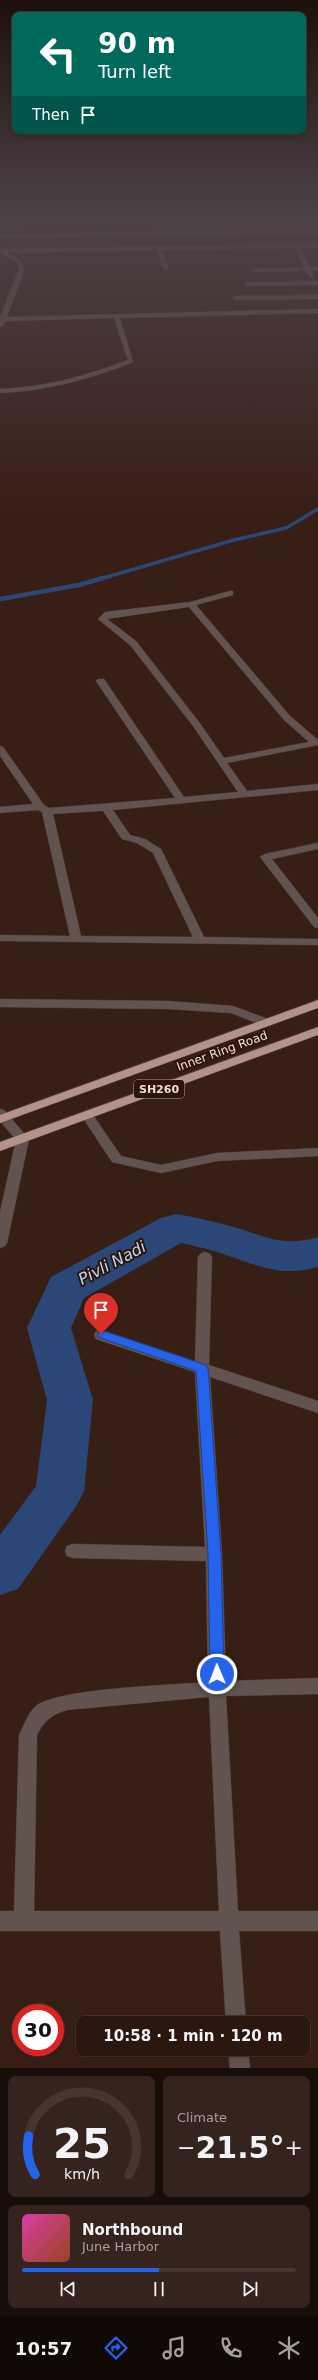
<!DOCTYPE html>
<html lang="en">
<head>
<meta charset="utf-8">
<style>
	body { margin:0; font-family:"DejaVu Sans",sans-serif; background:#35241e; color:#f1f3f6; height:100vh; display:flex; flex-direction:column; font-size:15px; white-space:nowrap }
	* { box-sizing:border-box; margin:0 }
	p { font-size:13px; color:#a59f9f }
	.icon { flex:none; width:22px; height:22px; fill:none; stroke:currentColor; stroke-width:2; stroke-linecap:round; stroke-linejoin:round }
	.map { position:relative; height:2068px; overflow:hidden }
	.sheet { display:flex; flex-direction:column; gap:8px; padding:8px; background:#170d09; flex:1 }
	.sheet>* { flex:none }
	.top-card { position:absolute; left:12px; top:12px; width:294px; height:122px; border-radius:8px; box-shadow:0 2px 6px #0003,0 0 0 1px #453630; background:#00695c; color:#fff; overflow:hidden }
	.speed { position:absolute; left:12px; top:2004px; display:flex; gap:8px; font-size:20px; font-weight:700; text-align:center }
	.speed>* { display:grid; place-content:center; width:52px; height:52px; border-radius:50%; background:#291710; box-shadow:0 2px 6px #0003,0 0 0 1px #453630; line-height:1 }
	.speed .limit { border:6px solid #d22; background:#fff; color:#111 }
	.pin { position:absolute; display:grid; place-items:center; width:34px; height:34px; color:#fff; margin:-41px -17px; border-radius:50% 50% 50% 0; rotate:-45deg; box-shadow:0 0 4px #0007 }
	.pin .icon { rotate:45deg }
	.me { position:absolute; width:44px; margin:-22px; rotate:359deg; stroke-linejoin:round; filter:drop-shadow(0 0 3px #0008) }
	.turn { display:flex; align-items:center; gap:14px; height:84px; padding:0 20px; font-size:18px }
	.turn .icon { width:52px; height:52px; stroke-width:2.5 }
	.turn b { display:block; font-size:28px; line-height:34px }
	.then { display:flex; align-items:center; height:38px; padding:0 20px; background:#0003; gap:8px; font-size:15px }
	.big { font-size:30px; font-weight:700; line-height:1.1 }
	.sheet .widget { flex:1; display:flex; flex-direction:column; justify-content:center; gap:6px; min-width:0; padding:0 14px; border-radius:8px; background:#35241e }
	.sheet .dial { align-items:center; gap:0 }
	.dial svg { height:104px; overflow:visible; fill:none; stroke:#453630; stroke-width:7; stroke-linecap:round; text-anchor:middle }
	.dial text { fill:#f1f3f6; stroke:none }
	.song { display:flex; align-items:center; gap:12px }
	.cover { width:48px; height:48px; border-radius:6px; background:linear-gradient(135deg,hsl(320 70% 55%),hsl(20 70% 35%)) }
	.played { height:4px; border-radius:2px; background:linear-gradient(90deg,#2563eb 50%,#453630 50%) }
	.keys { display:flex; justify-content:space-around; direction:ltr }
	.heat { display:flex; justify-content:space-between; align-items:center; font-size:22px; direction:ltr }
	.sheet .tiles { flex:1; display:grid; gap:8px; grid-template-columns:1fr 1fr }
	.widget:last-child { grid-column:span 2 }
	.trip { position:absolute; left:76px; top:2016px; width:234px; height:40px; border-radius:8px; background:#291710; box-shadow:0 2px 6px #0003,0 0 0 1px #453630; font-weight:700; line-height:40px; text-align:center }
	.tab-bar { display:flex; height:64px; justify-content:space-around; align-items:center; background:#100906; color:#a59f9f }
	.tab-bar .icon { width:28px; height:28px }
	.tab-bar .active { color:#2563eb }
	.tab-bar b { font-size:18px; color:#f1f3f6 }
	.map>svg:first-child { display:block }
	.lines { fill:none; stroke-linecap:round; stroke-linejoin:round }
	.stream-far1 { stroke:#2a4778; stroke-width:3.5 }
	.stream { stroke:#2a4778; stroke-width:4.5 }
	.river { fill:#2a4778; fill-rule:evenodd }
	.minor-casing { stroke:#513a31; stroke-width:1 }
	.highway-casing { stroke:#513a31; stroke-width:1 }
	.minor { fill:#615450; fill-rule:evenodd }
	.highway { fill:#b29289; fill-rule:evenodd }
	.route { fill:#2563eb; stroke:#184099 }
	.labels { text-anchor:middle; dominant-baseline:central; stroke-width:4; stroke-linejoin:round; paint-order:stroke }
	.shield { fill:#2c160c; stroke:#b4a29b; stroke-width:1 }
	.shield-label { font-size:11px; font-weight:bold; fill:#efded8 }
	.street-label { font-size:12px; fill:#efded8; stroke:#2c160c }
	.near-water-label { font-size:16px; font-style:italic; fill:#c0d3f2; stroke:#2c160c }
</style>
</head>
<body>
<div class="map">
<svg width="318" height="2068" viewBox="0 0 318 2068">
	<rect width="100%" height="100%" fill="#371f16"/>
	<g class="lines">
		<polyline class="stream-far1" points="100,579 234,540 286,528 318,509"/>
		<polyline class="stream" points="0,599 79,585 103,578"/>
		<path class="river" d="M176,1214c19,3 39,8 58,13 33,10 49,20 84,10v30c-39,11 -64,-3 -101,-15 -11,-4 -24,-6 -36,-9l-97,55 -13,30 22,72 -9,91 -7,14 -59,84 -18,6v-60l36,-49 11,-86 -20,-72 24,-51 110,-59z"/>
		<g class="minor-casing">
			<g id="minor">
				<polygon points="25,219 32,219 31,220 226,219 24,224 0,234 0,230"/>
				<polygon points="318,230 318,234 0,238 0,234"/>
				<path d="M318,244v4h-18l10,19h8v4h-7l3,5 -3,2 -5,-7 -51,1 -3,-2 3,-2h49l-9,-20 -133,2 7,18 -3,2 -3,-2 -6,-18 -150,3 13,7 5,9 -18,48 311,-8v4l-198,5 13,44c-43,17 -86,29 -133,31v-4c45,-2 86,-13 128,-29l-14,-42 -108,3 -3,5 -3,1v-10l19,-48 -3,-7 -16,-9v-4z"/>
				<polygon points="318,281 318,285 247,286 244,284 247,282"/>
				<polygon points="318,295 318,299 235,300 232,298 235,296"/>
				<path d="M230,591h3v4l-37,10 94,111 28,24v5l-91,18 20,28 71,-7v6l-205,20 17,25 15,4 16,10 43,88 114,2v6l-318,-4v-6l70,1 -28,-124 -4,-2 -38,3v-6l33,-3 -33,-48v-10l3,1 41,58 5,3 126,-10 -79,-117 2,-2h6l80,118 54,-5 -45,-66 -63,-81 -32,-26 7,-7 85,-10zM189,607l95,113 25,22 -85,16 -25,-36 -63,-81 -29,-22zM103,811l19,28 15,4 16,10 40,84 -112,-1 -28,-122z"/>
				<polygon points="318,843 318,849 272,859 318,918 318,928 314,927 260,857 265,854"/>
				<polygon points="0,999 168,1001 233,1006 268,1019 270,1022 264,1026 231,1013 168,1009 0,1007"/>
				<polygon points="0,1109 4,1110 29,1139 7,1243 5,1246 0,1248 0,1212 16,1140 0,1121"/>
				<polygon points="87,1111 91,1112 121,1156 161,1165 217,1153 318,1148 318,1156 217,1161 161,1173 112,1162 81,1115"/>
				<path d="M205,1252l5,2 2,3 -3,108 109,36v12l-108,-36 12,177 4,127 92,-3v16l-92,2 12,215h80v20h-79l7,92h-20l-6,-92h-220v-20h14l5,-176c5,-10 9,-22 17,-29 23,-18 138,-21 172,-24l-2,-121 -133,-3 -6,-2 -2,-5 2,-5 6,-2 132,3 -10,-175 -99,-33 -2,-4 2,-4 5,-1 94,31 3,-104 2,-3zM209,1697l10,214h-185l3,-176c7,-14 15,-21 30,-25z"/>
				<polygon points="228,2049 248,2049 250,2068 230,2068"/>
			</g>
		</g>
		<g class="highway-casing">
			<g id="highway">
				<polygon points="318,1000 318,1008 0,1123 0,1115"/>
				<polygon points="318,1027 318,1035 0,1151 0,1142"/>
			</g>
		</g>
		<use href="#minor" class="minor"/>
		<use href="#highway" class="highway"/>
	</g>
	<linearGradient id="sky" x2="0" y2="1"><stop stop-color="#1e110c"/><stop offset="0.43" stop-color="#4d4247"/><stop offset="1" stop-color="#4d4247" stop-opacity="0"/></linearGradient>
	<rect width="318" height="509" fill="url(#sky)"/>
	<polygon class="route" points="101,1330 206,1365 208,1368 221,1554 224,1674 222,1678 217,1680 212,1678 210,1674 208,1554 196,1371 98,1337 98,1332"/>
	<g class="labels">
		<rect class="shield" x="134" y="1080" width="50" height="18" rx="3"/>
		<g class="shield-label">
			<text x="159" y="1089">SH260</text>
		</g>
		<g class="street-label">
			<text transform="translate(222 1051) rotate(-20)">Inner Ring Road</text>
		</g>
		<g class="near-water-label">
			<text transform="translate(112 1263) rotate(-28)">Pivli Nadi</text>
		</g>
	</g>
</svg>
<div class="speed"><div class="limit">30</div></div>
<div class="pin" style="left:101px;top:1334px;background:#d93025"><svg class="icon" aria-label="arrive" viewBox="0 0 24 24"><path d="M6 21V4h12l-3 4 3 4H6"/></svg></div>
<svg class="me" style="left:217px;top:1674px" viewBox="-20 -20 40 40"><circle r="17" fill="#2563eb" stroke="#fff" stroke-width="3"/><path d="M0-11L8 9 0 5-8 9z" fill="#fff"/></svg>
<div class="trip">10:58 · 1 min · 120 m</div>
<div class="top-card">
<div class="turn"><svg class="icon" aria-label="left" viewBox="0 0 24 24"><path d="M17 20v-9H6M10 6l-5 5 5 5"/></svg><div><b>90 m</b>Turn left</div></div>
<div class="then">Then<svg class="icon" aria-label="arrive" viewBox="0 0 24 24"><path d="M6 21V4h12l-3 4 3 4H6"/></svg></div>
</div>
</div>
<section class="sheet">
<div class="tiles">
<div class="widget dial"><svg viewBox="0 0 100 80">
<path d="M14 69A42 42 0 1 1 86 69"/>
<path d="M14 69A42 42 0 0 1 9 39" stroke="#2563eb"/>
<text x="50" y="56" font-size="32" font-weight="700">25</text>
<text x="50" y="72" font-size="11">km/h</text>
</svg></div>
<div class="widget"><p>Climate</p>
<div class="heat"><a>−</a><b class="big">21.5°</b><a>+</a></div>
</div>
<div class="widget">
<div class="song"><i class="cover"></i><div><b>Northbound</b><p>June Harbor</p></div></div>
<div class="played"></div>
<div class="keys"><svg class="icon" aria-label="previous" viewBox="0 0 24 24"><path d="M18 5L8 12l10 7zM5 5v14"/></svg><svg class="icon" aria-label="pause" viewBox="0 0 24 24"><path d="M8 5v14M16 5v14"/></svg><svg class="icon" aria-label="next" viewBox="0 0 24 24"><path d="M6 5l10 7-10 7zM19 5v14"/></svg></div>
</div>
</div>
</section>
<nav class="tab-bar">
<b>10:57</b>
<svg class="icon active" aria-label="directions" viewBox="0 0 24 24"><path d="M12 3l9 9-9 9-9-9zM9 14v-3h6M13 9l2 2-2 2"/></svg>
<svg class="icon" aria-label="music" viewBox="0 0 24 24"><path d="M9 18V5l10-2v13"/><circle cx="6" cy="18" r="3"/><circle cx="16" cy="16" r="3"/></svg>
<svg class="icon" aria-label="phone" viewBox="0 0 24 24"><path d="M5 4h4l2 5-3 2q2 4 5 5l2-3 5 2v4C11 20 4 13 5 4z"/></svg>
<svg class="icon" aria-label="climate" viewBox="0 0 24 24"><path d="M12 3v18M4 7l16 10M4 17L20 7"/></svg>
</nav>
</body>
</html>
